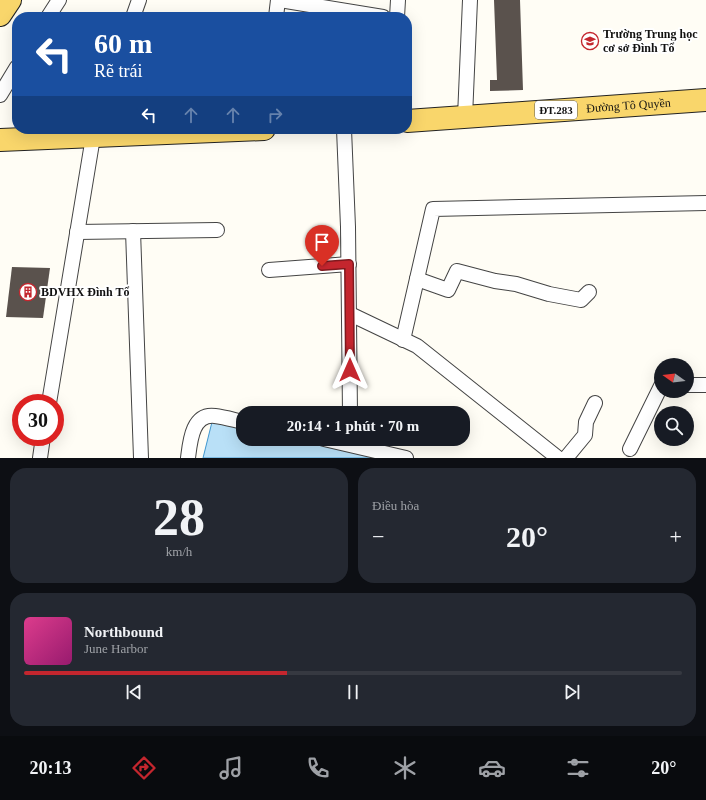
<!DOCTYPE html>
<html lang="vi">
<head>
<meta charset="utf-8">
<style>
	body { margin:0; font-family:"Times New Roman",serif; background:#242831; color:#f1f3f6; height:100vh; display:flex; flex-direction:column; font-size:15px; white-space:nowrap }
	* { box-sizing:border-box; margin:0 }
	p { font-size:13px; color:#9ea1a6 }
	.icon { flex:none; width:22px; height:22px; fill:none; stroke:currentColor; stroke-width:2; stroke-linecap:round; stroke-linejoin:round }
	.map { position:relative; height:458px; overflow:hidden }
	.sheet { display:flex; flex-direction:column; gap:10px; padding:10px; background:#0d0f14; flex:1 }
	.sheet>* { flex:none }
	.banner { position:absolute; left:12px; top:12px; width:400px; height:122px; border-radius:16px; box-shadow:0 4px 16px #0002; background:#1a4fa0; color:#fff; overflow:hidden }
	.needle { width:26px; rotate:284deg }
	.buttons { position:absolute; left:654px; top:358px; display:grid; gap:8px }
	.buttons a { display:grid; place-items:center; width:40px; height:40px; border-radius:50%; background:#171b24; box-shadow:0 4px 16px #0002; font-size:20px }
	.speed { position:absolute; left:12px; top:394px; display:flex; gap:8px; font-size:20px; font-weight:700; text-align:center }
	.speed>* { display:grid; place-content:center; width:52px; height:52px; border-radius:50%; background:#171b24; box-shadow:0 4px 16px #0002; line-height:1 }
	.speed .limit { border:6px solid #d22; background:#fff; color:#111 }
	.pin { position:absolute; display:grid; place-items:center; width:34px; height:34px; color:#fff; margin:-41px -17px; border-radius:50% 50% 50% 0; rotate:-45deg; box-shadow:0 0 4px #0007 }
	.pin .icon { rotate:45deg }
	.me { position:absolute; width:44px; margin:-22px; rotate:0deg; stroke-linejoin:round; filter:drop-shadow(0 0 3px #0008) }
	.turn { display:flex; align-items:center; gap:14px; height:84px; padding:0 16px; font-size:18px }
	.turn .icon { width:52px; height:52px; stroke-width:2.5 }
	.turn b { display:block; font-size:28px; line-height:34px }
	.lanes { display:flex; align-items:center; height:38px; padding:0 16px; background:#0003; justify-content:center; gap:20px; direction:ltr }
	.lanes .off { opacity:.35 }
	.big { font-size:30px; font-weight:600; line-height:1.1 }
	.sheet .widget { flex:1; display:flex; flex-direction:column; justify-content:center; gap:6px; min-width:0; padding:0 14px; border-radius:16px; background:#242831 }
	.sheet .dial { align-items:center; gap:0 }
	.dial b { font-size:52px; line-height:1 }
	.song { display:flex; align-items:center; gap:12px }
	.cover { width:48px; height:48px; border-radius:6px; background:linear-gradient(135deg,hsl(330 70% 55%),hsl(320 70% 35%)) }
	.played { height:4px; border-radius:2px; background:linear-gradient(90deg,#c4262e 40%,#363941 40%) }
	.keys { display:flex; justify-content:space-around; direction:ltr }
	.heat { display:flex; justify-content:space-between; align-items:center; font-size:22px; direction:ltr }
	.sheet .tiles { flex:1; display:grid; gap:10px; grid-template-columns:1fr 1fr }
	.widget:last-child { grid-column:span 2 }
	.trip { position:absolute; left:236px; top:406px; width:234px; height:40px; border-radius:16px; background:#171b24; box-shadow:0 4px 16px #0002; font-weight:600; line-height:40px; text-align:center }
	.tabs { display:flex; height:64px; justify-content:space-around; align-items:center; background:#090b0e; color:#9ea1a6 }
	.tabs .icon { width:28px; height:28px }
	.tabs .selected { color:#c4262e }
	.tabs b { font-size:18px; color:#f1f3f6 }
	.map>svg:first-child { display:block }
	.water { fill:#b9e0f7; stroke:#3f96cf }
	.building { fill:#5a524d }
	.lines { fill:none; stroke-linecap:round; stroke-linejoin:round }
	.minor-casing { stroke:#444; stroke-width:16 }
	.primary-casing { stroke:#222; stroke-width:24 }
	.minor { stroke:#fff; stroke-width:14 }
	.primary { stroke:#f9d66b; stroke-width:22 }
	.route-casing { stroke:#7f191e; stroke-width:10 }
	.route { stroke:#c4262e; stroke-width:7 }
	.labels { text-anchor:middle; dominant-baseline:central; stroke-width:4; stroke-linejoin:round; paint-order:stroke }
	.shield { fill:#fff; stroke:#585858; stroke-width:1 }
	.shield-label { font-size:11px; font-weight:bold; fill:#111 }
	.poi-label { font-size:12px; font-weight:bold; fill:#111; stroke:#fff; text-anchor:start }
	.street-label { font-size:12px; fill:#111; stroke:#fff }
</style>
</head>
<body>
<div class="map">
<svg width="706" height="458" viewBox="0 0 706 458">
	<rect width="100%" height="100%" fill="#fffdf5"/>
	<polygon class="water" points="213,418 243,425 243,439 300,439 377,458 203,458"/>
	<g class="building">
		<polygon points="494,0 520,0 523,90 490,91 490,80 497,80"/>
		<polygon points="12,267 50,268 43,318 6,317"/>
	</g>
	<g class="lines">
		<g class="minor-casing">
			<g id="minor">
				<polyline points="280,0 383,17"/>
				<polyline points="48,17 59,0"/>
				<polyline points="133,17 139,0"/>
				<polyline points="276,17 278,0"/>
				<polyline points="397,17 398,0"/>
				<polyline points="0,95 17,67"/>
				<polyline points="465,117 470,0"/>
				<polyline points="344,129 348,227 350,413"/>
				<polyline points="133,231 141,458"/>
				<polyline points="77,232 217,230"/>
				<polyline points="269,270 349,264"/>
				<polyline points="417,279 448,290 457,271 495,281 516,284 549,294 581,300 589,292"/>
				<polyline points="350,314 417,346 558,458"/>
				<polyline points="403,340 433,209 706,203"/>
				<polyline points="687,385 706,385"/>
				<polyline points="49,403 93,137"/>
				<polyline points="324,439 406,458"/>
				<polyline points="630,449 661,386"/>
				<polyline points="40,458 43,437"/>
				<path d="M188,458c2,-16 4,-45 27,-42 9,1 19,4 28,6"/>
				<polyline points="566,458 585,435 586,422 595,403"/>
			</g>
		</g>
		<g class="primary-casing">
			<g id="primary">
				<polyline points="0,15 10,0"/>
				<path id="s1" d="M407,121l299,-21"/>
				<polyline points="0,140 264,129"/>
			</g>
		</g>
		<use href="#minor" class="minor"/>
		<use href="#primary" class="primary"/>
	</g>
	<g class="lines">
		<g class="route-casing">
			<polyline id="route" points="322,266 349,264 350,370"/>
		</g>
		<use href="#route" class="route"/>
	</g>
	<defs>
		<g id="school-ring" transform="scale(0.9)"><circle r="9.5" fill="#fff" stroke="#c4262e" stroke-width="1.5"/><path d="M0-5L7-2L0 1L-7-2ZM-4 1L0 2.5L4 1V4Q0 6-4 4Z" fill="#c4262e"/></g>
		<g id="building-ring" transform="scale(0.9)"><circle r="9.5" fill="#fff" stroke="#c4262e" stroke-width="1.5"/><path d="M-4-6H4V6H1V3H-1V6H-4ZM-2.5-4.3h1.7v1.8h-1.7ZM.8-4.3h1.7v1.8H.8ZM-2.5-1h1.7V.8h-1.7ZM.8-1h1.7V.8H.8Z" fill="#c4262e"/></g>
	</defs>
	<g fill-rule="evenodd">
		<use href="#school-ring" x="590" y="41"/>
		<use href="#building-ring" x="28" y="292"/>
	</g>
	<g class="labels">
		<rect class="shield" x="535" y="101" width="42" height="18" rx="3"/>
		<g class="shield-label">
			<text x="556" y="110">ĐT.283</text>
		</g>
		<g class="poi-label">
			<text x="603" y="34">Trường Trung học<tspan x="603" dy="14">cơ sở Đình Tổ</tspan></text>
			<text x="41" y="292">BDVHX Đình Tổ</text>
		</g>
		<g class="street-label">
			<text stroke="none"><textPath href="#s1" startOffset="222">Đường Tô Quyền</textPath></text>
		</g>
	</g>
</svg>
<div class="buttons">
<a><svg class="needle" viewBox="-14 -14 28 28"><path d="M0-13l5 13h-10z" fill="#e53935"/><path d="M0 13l5-13h-10z" fill="#9ea1a6"/></svg></a>
<a><svg class="icon" aria-label="search" viewBox="0 0 24 24"><circle cx="10" cy="10" r="6"/><path d="M15 15l6 6"/></svg></a>
</div>
<div class="speed"><div class="limit">30</div></div>
<div class="pin" style="left:322px;top:266px;background:#d93025"><svg class="icon" aria-label="arrive" viewBox="0 0 24 24"><path d="M6 21V4h12l-3 4 3 4H6"/></svg></div>
<svg class="me" style="left:350px;top:370px" viewBox="-20 -20 40 40"><path d="M0-17L14 15 0 8-14 15z" fill="#c4262e" stroke="#fff" stroke-width="4"/></svg>
<div class="trip">20:14 · 1 phút · 70 m</div>
<div class="banner">
<div class="turn"><svg class="icon" aria-label="left" viewBox="0 0 24 24"><path d="M17 20v-9H6M10 6l-5 5 5 5"/></svg><div><b>60 m</b>Rẽ trái</div></div>
<div class="lanes"><svg class="icon" aria-label="left" viewBox="0 0 24 24"><path d="M17 20v-9H6M10 6l-5 5 5 5"/></svg><svg class="icon off" aria-label="ahead" viewBox="0 0 24 24"><path d="M12 20V5M6 11l6-6 6 6"/></svg><svg class="icon off" aria-label="ahead" viewBox="0 0 24 24"><path d="M12 20V5M6 11l6-6 6 6"/></svg><svg class="icon off" aria-label="right" viewBox="0 0 24 24"><path d="M7 20v-9h11M14 6l5 5-5 5"/></svg></div>
</div>
</div>
<section class="sheet">
<div class="tiles">
<div class="widget dial"><b>28</b><p>km/h</p></div>
<div class="widget"><p>Điều hòa</p>
<div class="heat"><a>−</a><b class="big">20°</b><a>+</a></div>
</div>
<div class="widget">
<div class="song"><i class="cover"></i><div><b>Northbound</b><p>June Harbor</p></div></div>
<div class="played"></div>
<div class="keys"><svg class="icon" aria-label="previous" viewBox="0 0 24 24"><path d="M18 5L8 12l10 7zM5 5v14"/></svg><svg class="icon" aria-label="pause" viewBox="0 0 24 24"><path d="M8 5v14M16 5v14"/></svg><svg class="icon" aria-label="next" viewBox="0 0 24 24"><path d="M6 5l10 7-10 7zM19 5v14"/></svg></div>
</div>
</div>
</section>
<nav class="tabs">
<b>20:13</b>
<svg class="icon selected" aria-label="directions" viewBox="0 0 24 24"><path d="M12 3l9 9-9 9-9-9zM9 14v-3h6M13 9l2 2-2 2"/></svg>
<svg class="icon" aria-label="music" viewBox="0 0 24 24"><path d="M9 18V5l10-2v13"/><circle cx="6" cy="18" r="3"/><circle cx="16" cy="16" r="3"/></svg>
<svg class="icon" aria-label="phone" viewBox="0 0 24 24"><path d="M5 4h4l2 5-3 2q2 4 5 5l2-3 5 2v4C11 20 4 13 5 4z"/></svg>
<svg class="icon" aria-label="climate" viewBox="0 0 24 24"><path d="M12 3v18M4 7l16 10M4 17L20 7"/></svg>
<svg class="icon" aria-label="car" viewBox="0 0 24 24"><path d="M5 17H2v-5l4-1 3-4h7l3 4 3 1v5h-3M9 17h6M6 11h13"/><circle cx="7" cy="17" r="2"/><circle cx="17" cy="17" r="2"/></svg>
<svg class="icon" aria-label="filters" viewBox="0 0 24 24"><path d="M4 7h16M4 17h16"/><circle cx="9" cy="7" r="2"/><circle cx="15" cy="17" r="2"/></svg>
<b>20°</b>
</nav>
</body>
</html>
